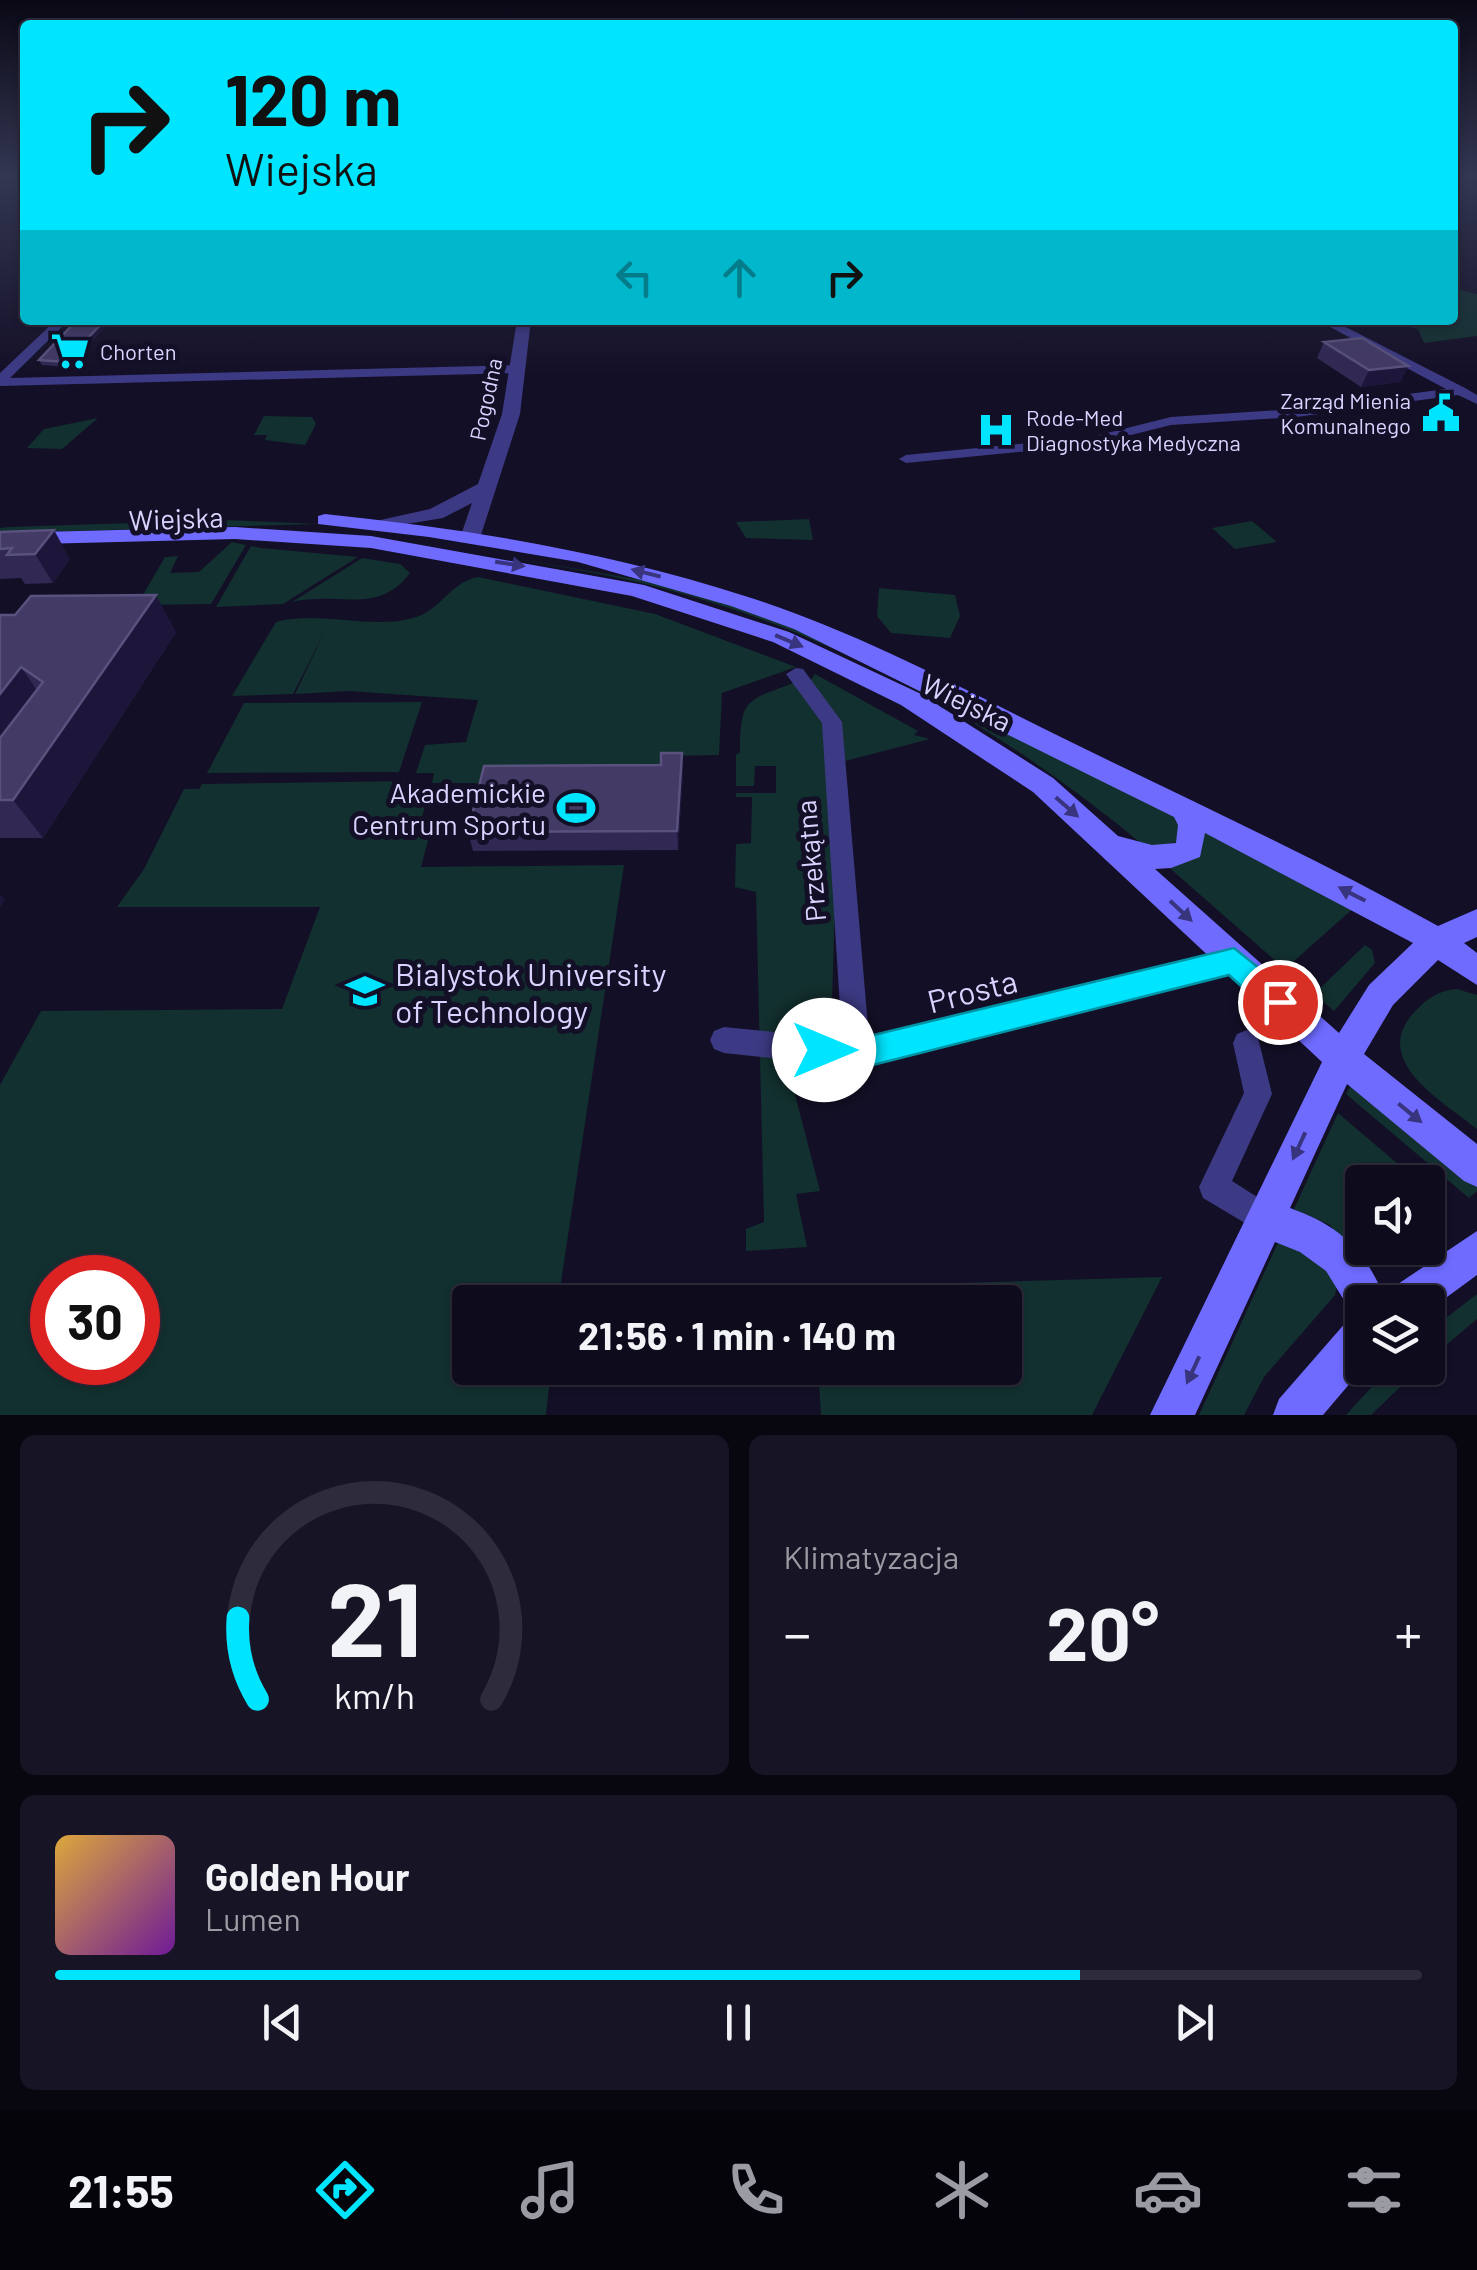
<!DOCTYPE html>
<html lang="pl">
<head>
<meta charset="utf-8">
<style>
	body { margin:0; font-family:Barlow,sans-serif; background:#171425; color:#f1f3f6; height:100vh; display:flex; flex-direction:column; font-size:38px; white-space:nowrap }
	* { box-sizing:border-box; margin:0 }
	p { font-size:32px; color:#9b9ba3 }
	.icon { flex:none; width:55px; height:55px; fill:none; stroke:currentColor; stroke-width:2; stroke-linecap:round; stroke-linejoin:round }
	.map { position:relative; height:1415px; overflow:hidden }
	.side { display:flex; flex-direction:column; gap:20px; padding:20px; background:#08060f; flex:1 }
	.side>* { flex:none }
	.banner { position:absolute; left:20px; top:20px; width:1438px; height:305px; border-radius:10px; box-shadow:0 2px 8px #0004,0 0 0 2px #2e2b3b; background:#00e5ff; color:#111; overflow:hidden }
	.tools { position:absolute; left:1345px; top:1165px; display:grid; gap:20px }
	.tools a { display:grid; place-items:center; width:100px; height:100px; border-radius:10px; background:#0e0b1c; box-shadow:0 2px 8px #0004,0 0 0 2px #2e2b3b; font-size:50px }
	.speed { position:absolute; left:30px; top:1255px; display:flex; gap:20px; font-size:50px; font-weight:700; text-align:center }
	.speed>* { display:grid; place-content:center; width:130px; height:130px; border-radius:50%; background:#0e0b1c; box-shadow:0 2px 8px #0004,0 0 0 2px #2e2b3b; line-height:1 }
	.speed .limit { border:15px solid #d22; background:#fff; color:#111 }
	.pin { position:absolute; display:grid; place-items:center; width:85px; height:85px; color:#fff; margin:-42px; border:5px solid #fff; border-radius:50%; box-shadow:0 2px 10px #0007 }
	.me { position:absolute; width:110px; margin:-55px; rotate:90deg; stroke-linejoin:round; filter:drop-shadow(0 0 8px #0008) }
	.turn { display:flex; align-items:center; gap:35px; height:210px; padding:0 40px; font-size:45px }
	.turn .icon { width:130px; height:130px; stroke-width:2.5 }
	.turn b { display:block; font-size:70px; line-height:85px }
	.lanes { display:flex; align-items:center; height:95px; padding:0 40px; background:#0003; justify-content:center; gap:50px; direction:ltr }
	.lanes .off { opacity:.35 }
	.big { font-size:75px; font-weight:700; line-height:1.1 }
	.side .tile { flex:1; display:flex; flex-direction:column; justify-content:center; gap:15px; min-width:0; padding:0 35px; border-radius:15px; background:#171425 }
	.side .dial { align-items:center; gap:0 }
	.dial svg { height:260px; overflow:visible; fill:none; stroke:#2e2b3b; stroke-width:7; stroke-linecap:round; text-anchor:middle }
	.dial text { fill:#f1f3f6; stroke:none }
	.song { display:flex; align-items:center; gap:30px }
	.cover { width:120px; height:120px; border-radius:15px; background:linear-gradient(135deg,hsl(40 70% 55%),hsl(280 70% 35%)) }
	.played { height:10px; border-radius:5px; background:linear-gradient(90deg,#00e5ff 75%,#2e2b3b 75%) }
	.keys { display:flex; justify-content:space-around; direction:ltr }
	.heat { display:flex; justify-content:space-between; align-items:center; font-size:55px; direction:ltr }
	.side .tiles { flex:1; display:grid; gap:20px; grid-template-columns:1fr 1fr }
	.tile:last-child { grid-column:span 2 }
	.trip { position:absolute; left:452px; top:1285px; width:570px; height:100px; border-radius:10px; background:#0e0b1c; box-shadow:0 2px 8px #0004,0 0 0 2px #2e2b3b; font-weight:700; line-height:100px; text-align:center }
	.tabs { display:flex; height:160px; justify-content:space-around; align-items:center; background:#06040b; color:#9b9ba3 }
	.tabs .icon { width:70px; height:70px }
	.tabs .active { color:#00e5ff }
	.tabs b { font-size:45px; color:#f1f3f6 }
	.map>svg:first-child { display:block }
	.green { fill:#12302f; fill-rule:evenodd }
	.lines { fill:none; stroke-linecap:round; stroke-linejoin:round }
	.minor { fill:#3d3a85; fill-rule:evenodd }
	.tertiary { fill:#3d3a85; fill-rule:evenodd }
	.secondary { fill:#6f6bff; fill-rule:evenodd }
	.wall { fill:#312854 }
	.shaded-wall { fill:#1d163a }
	.building { fill:#433a66; stroke:#5a527e; stroke-width:2.5 }
	.oneway { fill:#38347d }
	.route { fill:#00e5ff; stroke:#0095a6; stroke-width:2.5 }
	.labels { text-anchor:middle; dominant-baseline:central; stroke-width:10; stroke-linejoin:round; paint-order:stroke }
	.far-poi-label { font-size:22px; fill:#d9d4ff; stroke:#130f26; text-anchor:start }
	.far-street-label { font-size:22px; fill:#d9d4ff; stroke:#130f26 }
	.street-label { font-size:28px; fill:#d9d4ff; stroke:#130f26 }
	.poi-label { font-size:28px; fill:#d9d4ff; stroke:#130f26; text-anchor:end }
	.near-poi-label { font-size:32px; fill:#d9d4ff; stroke:#130f26; text-anchor:start }
	.near-street-label { font-size:32px; fill:#d9d4ff; stroke:#130f26 }
</style>
</head>
<body>
<div class="map">
<svg width="1477" height="1415" viewBox="0 0 1477 1415">
	<rect width="100%" height="100%" fill="#130f26"/>
	<g class="green">
		<polygon points="1460,290 1477,294 1477,336 1424,343 1418,329 1387,322 1452,320 1453,291"/>
		<polygon points="264,416 312,417 316,424 305,445 265,440 267,435 254,435"/>
		<polygon points="98,418 62,449 27,448 44,429"/>
		<polygon points="809,519 813,540 746,538 736,522"/>
		<polygon points="224,520 320,524 0,533 0,528 9,527"/>
		<polygon points="1252,521 1277,542 1235,549 1212,528"/>
		<polygon points="232,542 246,545 211,604 137,605 165,557 178,556 170,573 199,572"/>
		<polygon points="251,546 261,548 358,557 283,604 216,607"/>
		<path d="M497,555l173,30 111,37 395,192 5,8 -4,20 -22,5 -13,-3c-137,-114 -300,-208 -473,-254 -56,-15 -114,-24 -172,-35z"/>
		<path d="M362,558l38,6 10,9c-32,43 -72,18 -118,29z"/>
		<path d="M478,577l177,37 141,53 -74,26 -3,62 -54,1 -3,28 -230,-1 2,-10h-18l9,-28 41,-3 12,-42 -130,-9 -53,3 30,-63 -32,63 -61,2 44,-74c44,-12 93,8 137,-4 28,-7 37,-36 65,-41z"/>
		<polygon points="879,588 955,595 960,616 950,638 891,633 877,616"/>
		<polygon points="815,674 918,731 914,735 930,739 841,762 810,681"/>
		<path d="M796,682l29,35 10,187 -3,97 13,65 -54,13 29,112 -24,3 11,53 -61,4v-22l18,-7 -8,-330 -21,-5 1,-43 15,-1 1,-46h-16v-4h40v-27h-21l-1,20h-18v-31l4,-3c0,-55 7,-51 56,-70z"/>
		<polygon points="422,702 399,772 207,773 244,703"/>
		<path d="M411,781l-5,15h22l-6,21 12,1 -13,49 203,-2 -66,437h-88v66h81l-5,47h-546v-330l41,-74 241,-2 38,-102h-203l27,-38 40,-80h15l3,-5zM52,1278h86v84h-86z"/>
		<polygon points="1202,827 1356,906 1285,969 1165,864"/>
		<polygon points="1365,945 1372,950 1375,963 1334,1011 1314,994"/>
		<path d="M1457,989l20,6v134c-33,-27 -104,-66 -66,-113 14,-16 25,-25 46,-27z"/>
		<polygon points="1353,1081 1477,1186 1477,1191 1469,1198 1346,1094"/>
		<polygon points="1338,1113 1419,1182 1362,1182 1362,1248 1397,1248 1364,1272 1330,1225 1294,1209"/>
		<polygon points="1281,1236 1338,1280 1335,1295 1264,1377 1244,1415 1199,1415"/>
		<polygon points="1162,1277 1092,1415 821,1415 818,1368 1005,1368 1005,1302 749,1302 749,1289"/>
		<polygon points="1477,1294 1477,1319 1428,1360 1428,1332"/>
		<polygon points="1389,1368 1420,1368 1371,1415 1346,1415"/>
	</g>
	<g class="lines">
		<g class="minor">
			<polygon points="56,320 69,320 10,378 518,365 524,369 518,373 0,386 0,373"/>
			<polygon points="1317,320 1332,320 1465,388 1477,395 1477,404 1458,395 1296,417 1171,425 1091,445 906,463 899,459 906,455 1091,437 1171,417 1296,409 1446,389"/>
			<polygon points="796,668 803,669 842,722 869,1038 1233,950 1242,953 1246,961 1242,969 857,1067 724,1053 714,1049 710,1040 714,1031 724,1027 842,1039 822,723 786,674"/>
			<polygon points="1247,1030 1257,1034 1272,1094 1232,1181 1276,1209 1280,1220 1276,1231 1265,1235 1203,1198 1199,1187 1244,1093 1233,1043 1237,1034"/>
		</g>
		<polygon class="tertiary" points="517,320 531,320 520,414 480,538 470,544 460,538 472,503 443,518 376,529 376,521 430,509 478,484 502,414"/>
		<path class="secondary" d="M325,514c144,15 285,38 423,83 112,36 219,94 325,146 122,60 246,116 365,183l39,-17v28l-13,6 13,10v32l-39,-25 -45,45 -29,49 113,90v43l-13,-6 -117,-97 -57,124c51,18 76,43 96,93l6,-13 85,-57v44l-49,36v-9h-66l1,66 -40,47h-50l6,-16 68,-78 8,-3 -29,-47 -26,-19 -25,-10 -80,173h-45l172,-353 -289,-270 -132,-87 -128,-63 -141,-46 -261,-48 -136,-9 -235,6v-12l235,-6 136,9 273,49 145,47 130,61 134,85 65,58 34,9 24,-2 2,-18 -4,-8 -380,-188 -63,-23 -153,-44 -149,-25 -111,-13v-8zM1205,833l208,110 -44,42 -30,48 -184,-164 16,-1 29,-11z"/>
	</g>
	<g class="wall">
		<polygon points="77,320 68,367 42,365 39,360"/>
		<polygon points="1324,342 1408,366 1400,382 1361,387 1317,358"/>
		<polygon points="0,532 70,559 53,583 25,584 21,578 0,579"/>
		<polygon points="0,615 176,632 43,838 0,838"/>
		<polygon points="682,753 683,772 678,850 473,851 468,832 661,765"/>
	</g>
	<g class="shaded-wall">
		<polygon points="105,320 112,320 68,367 65,362"/>
		<polygon points="1408,366 1400,382 1361,387 1369,370"/>
		<polygon points="54,530 70,559 53,583 35,554"/>
		<polygon points="156,595 176,632 43,838 13,800"/>
		<polygon points="21,667 47,705 0,770 0,694"/>
		<polygon points="682,753 683,772 678,850 677,831"/>
		<polygon points="0,894 5,900 0,908"/>
	</g>
	<g class="building">
		<polygon points="77,320 105,320 65,362 39,360"/>
		<polygon points="1362,338 1408,366 1369,370 1324,342"/>
		<polygon points="54,530 35,554 7,555 12,548 0,549 0,532"/>
		<polygon points="156,595 13,800 0,800 0,738 43,682 21,667 0,694 0,615 15,615 31,596"/>
		<polygon points="661,753 682,753 677,831 468,832 484,766 661,765"/>
	</g>
	<defs><path id="oneway-solid" d="M-6-.8H1V-3.2L6.5 0L1 3.2V.8H-6Z" transform="scale(2.5)"/></defs>
	<g class="oneway">
		<use href="#oneway-solid" transform="translate(510 564) rotate(9)"/>
		<use href="#oneway-solid" transform="translate(646 573) rotate(-166)"/>
		<use href="#oneway-solid" transform="translate(789 641) rotate(23)"/>
		<use href="#oneway-solid" transform="translate(1067 807) rotate(41)"/>
		<use href="#oneway-solid" transform="translate(1352 894) rotate(-153)"/>
		<use href="#oneway-solid" transform="translate(1181 911) rotate(43)"/>
		<use href="#oneway-solid" transform="translate(1410 1113) rotate(39)"/>
		<use href="#oneway-solid" transform="translate(1299 1146) rotate(115)"/>
		<use href="#oneway-solid" transform="translate(1193 1370) rotate(115)"/>
	</g>
	<linearGradient id="sky" x2="0" y2="1"><stop stop-color="#0a0815"/><stop offset="0.47" stop-color="#333752"/><stop offset="1" stop-color="#333752" stop-opacity="0"/></linearGradient>
	<rect width="1477" height="375" fill="url(#sky)"/>
	<polygon class="route" points="1234,948 1290,993 1294,1002 1290,1012 1280,1016 1269,1012 1229,975 857,1069 813,1060 808,1050 813,1040 824,1035 857,1039"/>
	<defs>
		<g id="supermarket-bare" transform="scale(3)"><path d="M-6-5.5h2.5l.6 2H6L4.5 2H-2.5L-4.4-4H-6ZM-1.5 3.2a1.3 1.3 0 1 0 .1 0ZM3 3.2a1.3 1.3 0 1 0 .1 0Z" fill="#00e5ff" stroke="#130f26" stroke-width="2.5" paint-order="stroke"/></g>
		<g id="civic-bare" transform="scale(3)"><path d="M-.6-6.5H3V-4.5H.6V-3L4-1V1h2V6H-6V1h2V-1L-.6-3ZM-1.2 2.5V6h2.4V2.5Z" fill="#00e5ff" stroke="#130f26" stroke-width="2.5" paint-order="stroke"/></g>
		<g id="hospital-bare" transform="scale(3)"><path d="M-5-5h3v3.5h4V-5h3V5h-3V1.5h-4V5h-3Z" fill="#00e5ff" stroke="#130f26" stroke-width="2.5" paint-order="stroke"/></g>
		<g id="stadium-bare" transform="scale(3)"><path d="M0-5a6.5 5 0 1 0 0 10a6.5 5 0 1 0 0-10ZM-3.5-1.8h7v3.6h-7Z" fill="#00e5ff" stroke="#130f26" stroke-width="2.5" paint-order="stroke"/></g>
		<g id="university-bare" transform="scale(3)"><path d="M0-5L7-2L0 1L-7-2ZM-4 1L0 2.5L4 1V4Q0 6-4 4Z" fill="#00e5ff" stroke="#130f26" stroke-width="2.5" paint-order="stroke"/></g>
	</defs>
	<g fill-rule="evenodd">
		<use href="#supermarket-bare" x="70" y="351"/>
		<use href="#civic-bare" x="1441" y="413"/>
		<use href="#hospital-bare" x="996" y="430"/>
		<use href="#stadium-bare" x="576" y="808"/>
		<use href="#university-bare" x="365" y="991"/>
	</g>
	<g class="labels">
		<g class="far-poi-label">
			<text x="100" y="351">Chorten</text>
			<text x="1411" y="400" text-anchor="end">Zarząd Mienia<tspan x="1411" dy="25">Komunalnego</tspan></text>
			<text x="1026" y="417">Rode-Med<tspan x="1026" dy="25">Diagnostyka Medyczna</tspan></text>
		</g>
		<g class="far-street-label">
			<text transform="translate(485 399) rotate(-78)">Pogodna</text>
		</g>
		<g class="street-label">
			<text transform="translate(176 518) rotate(-2)">Wiejska</text>
			<text transform="translate(967 702) rotate(26)">Wiejska</text>
			<text transform="translate(810 861) rotate(-95)">Przekątna</text>
		</g>
		<g class="poi-label">
			<text x="546" y="792">Akademickie<tspan x="546" dy="32">Centrum Sportu</tspan></text>
		</g>
		<g class="near-poi-label">
			<text x="395" y="973">Bialystok University<tspan x="395" dy="37">of Technology</tspan></text>
		</g>
		<g class="near-street-label">
			<text transform="translate(972 990) rotate(-14)">Prosta</text>
		</g>
	</g>
</svg>
<div class="tools">
<a><svg class="icon" aria-label="sound" viewBox="0 0 24 24"><path d="M4 9h4l5-4v14l-5-4H4zM17 9q2 3 0 6"/></svg></a>
<a><svg class="icon" aria-label="layers" viewBox="0 0 24 24"><path d="M12 4l9 5-9 5-9-5zM3 14l9 5 9-5"/></svg></a>
</div>
<div class="speed"><div class="limit">30</div></div>
<div class="pin" style="left:1280px;top:1002px;background:#d93025"><svg class="icon" aria-label="arrive" viewBox="0 0 24 24"><path d="M6 21V4h12l-3 4 3 4H6"/></svg></div>
<svg class="me" style="left:824px;top:1050px" viewBox="-20 -20 40 40"><circle r="19" fill="#fff"/><path d="M0-13L10 11 0 6-10 11z" fill="#00e5ff"/></svg>
<div class="trip">21:56 · 1 min · 140 m</div>
<div class="banner">
<div class="turn"><svg class="icon" aria-label="right" viewBox="0 0 24 24"><path d="M7 20v-9h11M14 6l5 5-5 5"/></svg><div><b>120 m</b>Wiejska</div></div>
<div class="lanes"><svg class="icon off" aria-label="left" viewBox="0 0 24 24"><path d="M17 20v-9H6M10 6l-5 5 5 5"/></svg><svg class="icon off" aria-label="ahead" viewBox="0 0 24 24"><path d="M12 20V5M6 11l6-6 6 6"/></svg><svg class="icon" aria-label="right" viewBox="0 0 24 24"><path d="M7 20v-9h11M14 6l5 5-5 5"/></svg></div>
</div>
</div>
<section class="side">
<div class="tiles">
<div class="tile dial"><svg viewBox="0 0 100 80">
<path d="M14 69A42 42 0 1 1 86 69"/>
<path d="M14 69A42 42 0 0 1 8 44" stroke="#00e5ff"/>
<text x="50" y="56" font-size="32" font-weight="700">21</text>
<text x="50" y="72" font-size="11">km/h</text>
</svg></div>
<div class="tile"><p>Klimatyzacja</p>
<div class="heat"><a>−</a><b class="big">20°</b><a>+</a></div>
</div>
<div class="tile">
<div class="song"><i class="cover"></i><div><b>Golden Hour</b><p>Lumen</p></div></div>
<div class="played"></div>
<div class="keys"><svg class="icon" aria-label="previous" viewBox="0 0 24 24"><path d="M18 5L8 12l10 7zM5 5v14"/></svg><svg class="icon" aria-label="pause" viewBox="0 0 24 24"><path d="M8 5v14M16 5v14"/></svg><svg class="icon" aria-label="next" viewBox="0 0 24 24"><path d="M6 5l10 7-10 7zM19 5v14"/></svg></div>
</div>
</div>
</section>
<nav class="tabs">
<b>21:55</b>
<svg class="icon active" aria-label="directions" viewBox="0 0 24 24"><path d="M12 3l9 9-9 9-9-9zM9 14v-3h6M13 9l2 2-2 2"/></svg>
<svg class="icon" aria-label="music" viewBox="0 0 24 24"><path d="M9 18V5l10-2v13"/><circle cx="6" cy="18" r="3"/><circle cx="16" cy="16" r="3"/></svg>
<svg class="icon" aria-label="phone" viewBox="0 0 24 24"><path d="M5 4h4l2 5-3 2q2 4 5 5l2-3 5 2v4C11 20 4 13 5 4z"/></svg>
<svg class="icon" aria-label="climate" viewBox="0 0 24 24"><path d="M12 3v18M4 7l16 10M4 17L20 7"/></svg>
<svg class="icon" aria-label="car" viewBox="0 0 24 24"><path d="M5 17H2v-5l4-1 3-4h7l3 4 3 1v5h-3M9 17h6M6 11h13"/><circle cx="7" cy="17" r="2"/><circle cx="17" cy="17" r="2"/></svg>
<svg class="icon" aria-label="filters" viewBox="0 0 24 24"><path d="M4 7h16M4 17h16"/><circle cx="9" cy="7" r="2"/><circle cx="15" cy="17" r="2"/></svg>
</nav>
</body>
</html>
